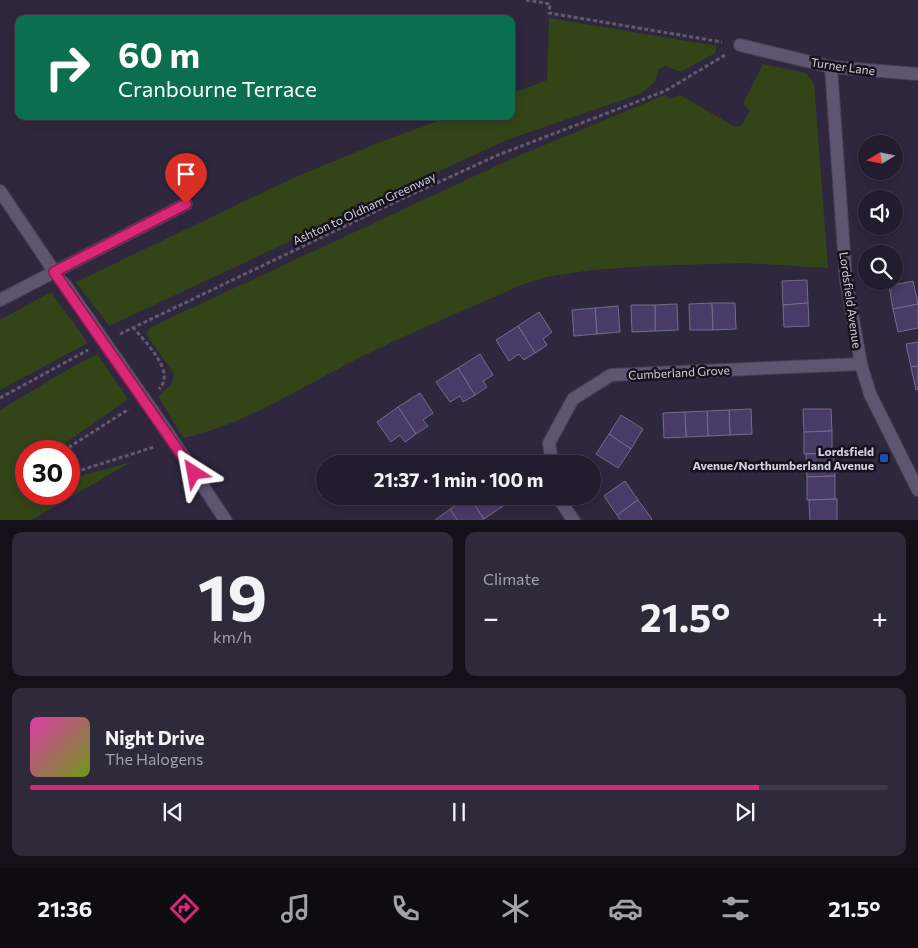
<!DOCTYPE html>
<html lang="en">
<head>
<meta charset="utf-8">
<style>
	body { margin:0; font-family:Commissioner,sans-serif; background:#2e2a3a; color:#f1f3f6; height:100vh; display:flex; flex-direction:column; font-size:19px; white-space:nowrap }
	* { box-sizing:border-box; margin:0 }
	p { font-size:16px; color:#a2a2aa }
	.icon { flex:none; width:28px; height:28px; fill:none; stroke:currentColor; stroke-width:2; stroke-linecap:round; stroke-linejoin:round }
	.map { position:relative; height:520px; overflow:hidden }
	.sheet { display:flex; flex-direction:column; gap:12px; padding:12px; background:#131019; flex:1 }
	.sheet>* { flex:none }
	.banner { position:absolute; left:15px; top:15px; width:500px; height:105px; border-radius:10px; box-shadow:0 2px 12px #0003,0 0 0 1px #3f3b4a; background:#0b6e4f; color:#fff; overflow:hidden }
	.needle { width:32px; rotate:260deg }
	.tools { position:absolute; left:858px; top:135px; display:grid; gap:10px }
	.tools a { display:grid; place-items:center; width:45px; height:45px; border-radius:50%; background:#221d2e; box-shadow:0 2px 12px #0003,0 0 0 1px #3f3b4a; font-size:25px }
	.speed { position:absolute; left:15px; top:440px; display:flex; gap:10px; font-size:25px; font-weight:700; text-align:center }
	.speed>* { display:grid; place-content:center; width:65px; height:65px; border-radius:50%; background:#221d2e; box-shadow:0 2px 12px #0003,0 0 0 1px #3f3b4a; line-height:1 }
	.speed .limit { border:8px solid #d22; background:#fff; color:#111 }
	.pin { position:absolute; display:grid; place-items:center; width:42px; height:42px; color:#fff; margin:-51px -21px; border-radius:50% 50% 50% 0; rotate:-45deg; box-shadow:0 0 5px #0007 }
	.pin .icon { rotate:45deg }
	.me { position:absolute; width:55px; margin:-28px; rotate:326deg; stroke-linejoin:round; filter:drop-shadow(0 0 4px #0008) }
	.turn { display:flex; align-items:center; gap:18px; height:105px; padding:0 20px; font-size:22px }
	.turn .icon { width:65px; height:65px; stroke-width:2.5 }
	.turn b { display:block; font-size:35px; line-height:42px }
	.big { font-size:38px; font-weight:700; line-height:1.1 }
	.sheet .card { flex:1; display:flex; flex-direction:column; justify-content:center; gap:8px; min-width:0; padding:0 18px; border-radius:10px; background:#2e2a3a }
	.sheet .dial { align-items:center; gap:0 }
	.dial b { font-size:65px; line-height:1 }
	.song { display:flex; align-items:center; gap:15px }
	.cover { width:60px; height:60px; border-radius:8px; background:linear-gradient(135deg,hsl(320 70% 55%),hsl(80 70% 35%)) }
	.played { height:5px; border-radius:2px; background:linear-gradient(90deg,#db2777 85%,#3f3b4a 85%) }
	.keys { display:flex; justify-content:space-around; direction:ltr }
	.heat { display:flex; justify-content:space-between; align-items:center; font-size:28px; direction:ltr }
	.sheet .tiles { flex:1; display:grid; gap:12px; grid-template-columns:1fr 1fr }
	.card:last-child { grid-column:span 2 }
	.trip { position:absolute; left:316px; top:455px; width:285px; height:50px; border-radius:25px; background:#221d2e; box-shadow:0 2px 12px #0003,0 0 0 1px #3f3b4a; font-weight:700; line-height:50px; text-align:center }
	.tab-bar { display:flex; height:80px; justify-content:space-around; align-items:center; background:#0e0c12; color:#a2a2aa }
	.tab-bar .icon { width:35px; height:35px }
	.tab-bar .current { color:#db2777 }
	.tab-bar b { font-size:22px; color:#f1f3f6 }
	.map>svg:first-child { display:block }
	.green { fill:#334517 }
	.building { fill:#493a67; stroke:#756d88 }
	.lines { fill:none; stroke-linecap:round; stroke-linejoin:round }
	.minor-casing { stroke:#484154; stroke-width:14 }
	.path { stroke:#605a6e; stroke-width:3; stroke-dasharray:4 2.5; stroke-linecap:butt }
	.minor { stroke:#5e5670; stroke-width:12 }
	.minor-bridge-casing { stroke:#484154; stroke-width:14; stroke-linecap:butt }
	.minor-bridge { stroke:#5e5670; stroke-width:12 }
	.route-casing { stroke:#8e194d; stroke-width:12 }
	.route { stroke:#db2777; stroke-width:9 }
	.transit-dot { fill:#1a4fb4; stroke:#15121c; stroke-width:2 }
	.labels { text-anchor:middle; dominant-baseline:central; stroke-width:5; stroke-linejoin:round; paint-order:stroke }
	.street-label { font-size:12px; fill:#d3cfde; stroke:#15121c }
	.poi-label { font-size:12px; font-weight:bold; fill:#d3cfde; stroke:#15121c; text-anchor:end }
</style>
</head>
<body>
<div class="map">
<svg width="918" height="521" viewBox="0 0 918 521">
	<rect width="100%" height="100%" fill="#2e273e"/>
	<g class="green">
		<polygon points="549,18 717,46 715,53 681,72 665,66 659,69 655,82 640,94 504,141 109,326 76,282 293,178 378,143 451,116 511,116 511,94 547,80"/>
		<path d="M763,64l43,9 8,10 14,185 -85,-5 -96,3 -55,4 -46,7 -25,8c-53,24 -108,46 -160,72 -58,29 -114,67 -178,81l-25,-42 14,-12 2,-10 -28,-40 5,-7 362,-169 152,-63 5,4 10,-4 55,32 6,-1 9,-15 -7,-8z"/>
		<polygon points="51,292 88,343 0,390 0,320"/>
		<polygon points="97,354 128,399 54,451 26,451 26,494 69,494 69,479 131,462 31,520 0,520 0,410 67,370"/>
	</g>
	<g class="building">
		<polygon points="807,280 808,303 783,305 782,281"/>
		<polygon points="913,281 918,304 893,309 889,286"/>
		<polygon points="712,303 713,330 690,330 689,304"/>
		<polygon points="712,303 735,303 736,329 713,330"/>
		<polygon points="808,303 809,326 784,327 783,305"/>
		<polygon points="677,304 678,330 655,331 655,305"/>
		<polygon points="918,304 918,328 898,332 893,309"/>
		<polygon points="631,305 655,305 655,331 632,332"/>
		<polygon points="618,306 620,332 597,334 595,308"/>
		<polygon points="595,308 597,334 574,336 572,310"/>
		<polygon points="539,312 552,332 543,339 547,345 535,353 518,326"/>
		<polygon points="518,326 535,353 524,360 519,354 509,361 496,340"/>
		<polygon points="918,342 918,366 911,367 906,344"/>
		<polygon points="480,354 493,375 483,381 487,387 475,395 458,368"/>
		<polygon points="918,366 918,389 916,390 911,367"/>
		<polygon points="458,368 475,395 463,402 460,396 450,402 436,382"/>
		<polygon points="420,393 433,413 423,420 428,426 416,434 398,407"/>
		<polygon points="398,407 416,434 405,442 400,435 391,442 377,422"/>
		<polygon points="751,409 752,434 730,435 729,410"/>
		<polygon points="803,409 831,409 832,431 804,432"/>
		<polygon points="729,410 730,435 708,436 707,411"/>
		<polygon points="707,411 708,436 686,437 685,412"/>
		<polygon points="685,412 686,437 664,438 663,413"/>
		<polygon points="621,415 643,429 631,449 609,434"/>
		<polygon points="832,431 832,453 804,454 804,432"/>
		<polygon points="609,434 631,449 618,468 596,454"/>
		<polygon points="832,453 834,454 835,476 807,477 806,454"/>
		<polygon points="835,476 835,499 807,500 807,477"/>
		<polygon points="625,481 638,500 617,515 604,496"/>
		<polygon points="496,496 518,496 503,506"/>
		<polygon points="496,496 503,506 484,519 469,497"/>
		<polygon points="469,497 484,519 482,521 458,521 450,509"/>
		<polygon points="837,499 837,521 810,521 809,500"/>
		<polygon points="638,500 652,519 650,521 621,521 617,515"/>
		<polygon points="450,509 458,521 434,521"/>
	</g>
	<g class="lines">
		<g class="minor-casing">
			<g id="minor">
				<polyline points="740,45 831,67 918,74"/>
				<polyline points="831,67 846,280 861,364 870,394 918,490"/>
				<polyline points="0,191 58,277"/>
				<polyline points="0,300 186,204"/>
				<polyline points="166,430 226,521"/>
				<polyline points="552,464 549,443 573,399 611,375 861,364"/>
				<polyline points="557,496 574,521"/>
			</g>
		</g>
		<g class="path">
			<polyline points="526,0 550,4 549,13 722,42"/>
			<path d="M133,327c11,14 44,45 26,62"/>
			<polyline points="120,334 393,203 498,155 665,91 725,55"/>
			<polyline points="0,398 88,350"/>
			<polyline points="63,451 129,409"/>
			<polyline points="69,474 154,447"/>
		</g>
		<use href="#minor" class="minor"/>
		<g class="minor-bridge-casing">
			<polyline id="minor-bridge" points="63,282 166,430"/>
		</g>
		<use href="#minor-bridge" class="minor-bridge"/>
	</g>
	<g class="lines">
		<g class="route-casing">
			<polyline id="route" points="186,204 54,272 194,473"/>
		</g>
		<use href="#route" class="route"/>
	</g>
	<rect class="transit-dot" x="879" y="453" width="10" height="10" rx="2.5"/>
	<g class="labels">
		<g class="street-label">
			<text transform="translate(843 66) rotate(8)">Turner Lane</text>
			<text transform="translate(364 208) rotate(-25)">Ashton to Oldham Greenway</text>
			<text transform="translate(851 300) rotate(82)">Lordsfield Avenue</text>
			<text transform="translate(679 372) rotate(-3)">Cumberland Grove</text>
		</g>
		<g class="poi-label">
			<text x="874" y="451">Lordsfield<tspan x="874" dy="14">Avenue/Northumberland Avenue</tspan></text>
		</g>
	</g>
</svg>
<div class="tools">
<a><svg class="needle" viewBox="-14 -14 28 28"><path d="M0-13l5 13h-10z" fill="#e53935"/><path d="M0 13l5-13h-10z" fill="#a2a2aa"/></svg></a>
<a><svg class="icon" aria-label="sound" viewBox="0 0 24 24"><path d="M4 9h4l5-4v14l-5-4H4zM17 9q2 3 0 6"/></svg></a>
<a><svg class="icon" aria-label="search" viewBox="0 0 24 24"><circle cx="10" cy="10" r="6"/><path d="M15 15l6 6"/></svg></a>
</div>
<div class="speed"><div class="limit">30</div></div>
<div class="pin" style="left:186px;top:204px;background:#d93025"><svg class="icon" aria-label="arrive" viewBox="0 0 24 24"><path d="M6 21V4h12l-3 4 3 4H6"/></svg></div>
<svg class="me" style="left:194px;top:473px" viewBox="-20 -20 40 40"><path d="M0-17L14 15 0 8-14 15z" fill="#db2777" stroke="#fff" stroke-width="4"/></svg>
<div class="trip">21:37 · 1 min · 100 m</div>
<div class="banner">
<div class="turn"><svg class="icon" aria-label="right" viewBox="0 0 24 24"><path d="M7 20v-9h11M14 6l5 5-5 5"/></svg><div><b>60 m</b>Cranbourne Terrace</div></div>
</div>
</div>
<section class="sheet">
<div class="tiles">
<div class="card dial"><b>19</b><p>km/h</p></div>
<div class="card"><p>Climate</p>
<div class="heat"><a>−</a><b class="big">21.5°</b><a>+</a></div>
</div>
<div class="card">
<div class="song"><i class="cover"></i><div><b>Night Drive</b><p>The Halogens</p></div></div>
<div class="played"></div>
<div class="keys"><svg class="icon" aria-label="previous" viewBox="0 0 24 24"><path d="M18 5L8 12l10 7zM5 5v14"/></svg><svg class="icon" aria-label="pause" viewBox="0 0 24 24"><path d="M8 5v14M16 5v14"/></svg><svg class="icon" aria-label="next" viewBox="0 0 24 24"><path d="M6 5l10 7-10 7zM19 5v14"/></svg></div>
</div>
</div>
</section>
<nav class="tab-bar">
<b>21:36</b>
<svg class="icon current" aria-label="directions" viewBox="0 0 24 24"><path d="M12 3l9 9-9 9-9-9zM9 14v-3h6M13 9l2 2-2 2"/></svg>
<svg class="icon" aria-label="music" viewBox="0 0 24 24"><path d="M9 18V5l10-2v13"/><circle cx="6" cy="18" r="3"/><circle cx="16" cy="16" r="3"/></svg>
<svg class="icon" aria-label="phone" viewBox="0 0 24 24"><path d="M5 4h4l2 5-3 2q2 4 5 5l2-3 5 2v4C11 20 4 13 5 4z"/></svg>
<svg class="icon" aria-label="climate" viewBox="0 0 24 24"><path d="M12 3v18M4 7l16 10M4 17L20 7"/></svg>
<svg class="icon" aria-label="car" viewBox="0 0 24 24"><path d="M5 17H2v-5l4-1 3-4h7l3 4 3 1v5h-3M9 17h6M6 11h13"/><circle cx="7" cy="17" r="2"/><circle cx="17" cy="17" r="2"/></svg>
<svg class="icon" aria-label="filters" viewBox="0 0 24 24"><path d="M4 7h16M4 17h16"/><circle cx="9" cy="7" r="2"/><circle cx="15" cy="17" r="2"/></svg>
<b>21.5°</b>
</nav>
</body>
</html>
